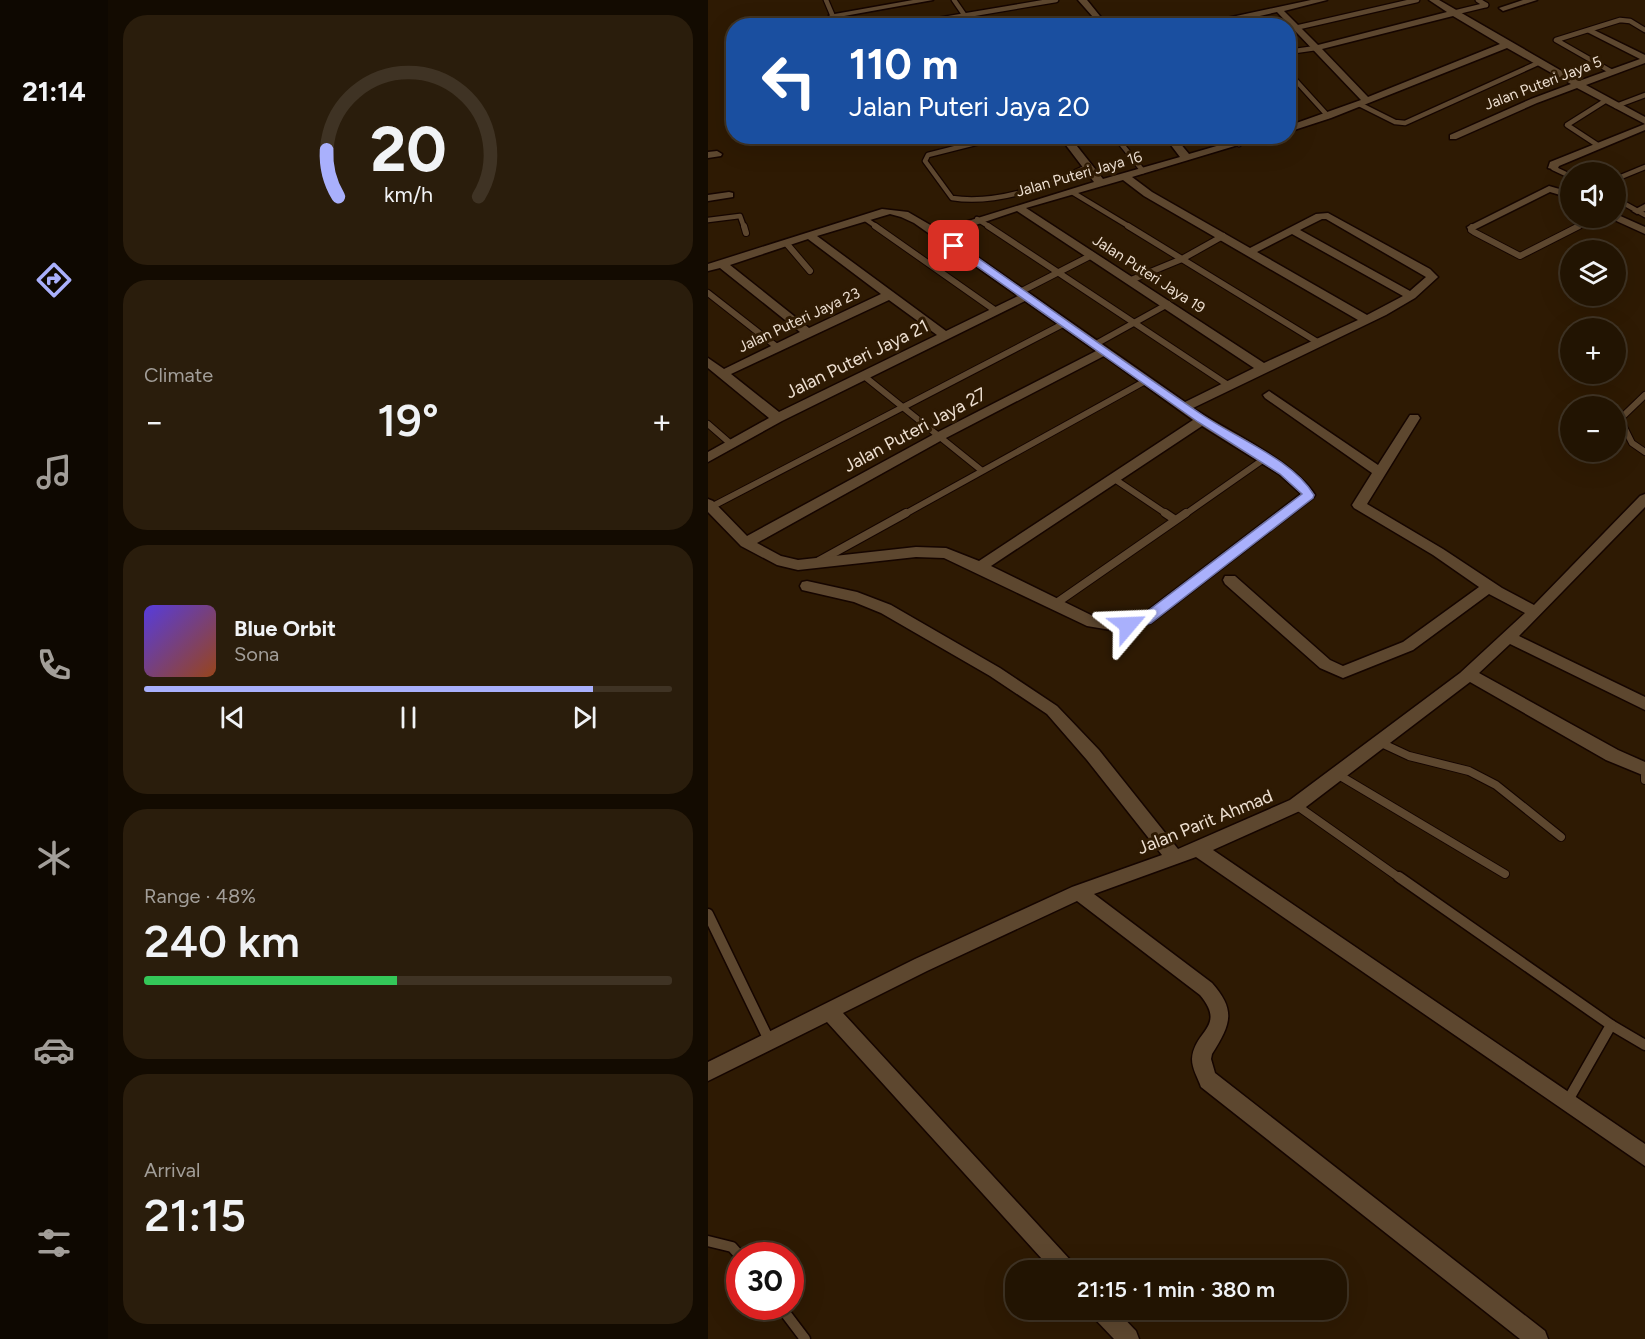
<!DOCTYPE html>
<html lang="en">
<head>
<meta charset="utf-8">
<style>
	body { margin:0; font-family:Figtree,sans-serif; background:#2a1d0c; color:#f1f3f6; height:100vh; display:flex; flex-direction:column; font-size:22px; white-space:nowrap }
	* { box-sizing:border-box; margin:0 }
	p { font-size:20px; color:#a29e99 }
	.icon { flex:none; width:33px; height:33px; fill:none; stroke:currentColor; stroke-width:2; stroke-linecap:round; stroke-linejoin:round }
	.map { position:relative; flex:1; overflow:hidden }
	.details { display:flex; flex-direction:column; gap:15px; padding:15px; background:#130b01; width:600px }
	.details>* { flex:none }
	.guide { position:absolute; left:18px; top:18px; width:570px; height:126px; border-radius:24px; box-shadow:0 6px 24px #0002,0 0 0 2px #3f3324; background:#1a4fa0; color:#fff; overflow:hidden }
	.controls { position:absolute; left:852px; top:162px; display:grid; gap:12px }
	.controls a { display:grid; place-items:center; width:66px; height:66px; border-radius:50%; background:#221402; box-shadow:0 6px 24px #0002,0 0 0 2px #3f3324; font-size:30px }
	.speed { position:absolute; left:18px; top:1242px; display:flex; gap:12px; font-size:30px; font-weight:700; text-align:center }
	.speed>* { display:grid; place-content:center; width:78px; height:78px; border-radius:50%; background:#221402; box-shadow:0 6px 24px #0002,0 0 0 2px #3f3324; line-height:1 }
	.speed .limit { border:9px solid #d22; background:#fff; color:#111 }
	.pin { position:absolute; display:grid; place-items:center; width:51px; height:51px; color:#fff; margin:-26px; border-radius:12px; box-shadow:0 3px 9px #0006 }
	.me { position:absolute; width:66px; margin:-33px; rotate:64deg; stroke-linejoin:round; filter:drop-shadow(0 0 4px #0008) }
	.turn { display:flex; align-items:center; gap:21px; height:126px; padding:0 24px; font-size:27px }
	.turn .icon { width:78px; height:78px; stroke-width:2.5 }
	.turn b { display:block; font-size:42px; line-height:51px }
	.big { font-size:45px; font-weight:600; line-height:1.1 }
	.details .tile { flex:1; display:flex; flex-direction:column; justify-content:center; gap:9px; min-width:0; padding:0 21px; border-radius:24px; background:#2a1d0c }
	.details .dial { align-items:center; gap:0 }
	.dial svg { height:156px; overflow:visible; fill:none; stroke:#3f3324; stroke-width:7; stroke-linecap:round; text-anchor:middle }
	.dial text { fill:#f1f3f6; stroke:none }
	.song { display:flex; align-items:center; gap:18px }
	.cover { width:72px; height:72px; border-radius:9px; background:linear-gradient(135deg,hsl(250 70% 55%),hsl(20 70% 35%)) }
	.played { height:6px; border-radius:3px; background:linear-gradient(90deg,#a9b0fc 85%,#3f3324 85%) }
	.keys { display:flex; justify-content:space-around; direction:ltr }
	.heat { display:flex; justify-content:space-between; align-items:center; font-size:33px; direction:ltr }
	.charge { height:9px; border-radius:4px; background:linear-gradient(90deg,#34c759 48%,#3f3324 0) }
	.trip { position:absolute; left:297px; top:1260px; width:342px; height:60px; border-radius:24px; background:#221402; box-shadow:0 6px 24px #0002,0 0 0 2px #3f3324; font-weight:600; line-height:60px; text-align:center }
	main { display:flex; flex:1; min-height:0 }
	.menu { display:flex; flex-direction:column; width:108px; justify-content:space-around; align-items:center; background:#0e0801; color:#a29e99 }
	.menu .icon { width:42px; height:42px }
	.menu .active { color:#a9b0fc }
	.menu b { font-size:27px; color:#f1f3f6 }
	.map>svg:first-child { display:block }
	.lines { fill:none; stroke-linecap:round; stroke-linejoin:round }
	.service-far3-casing { stroke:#150500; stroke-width:7 }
	.service-far2-casing { stroke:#150500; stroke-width:8 }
	.service-far1-casing { stroke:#150500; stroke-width:10 }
	.service-casing { stroke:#150500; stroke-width:13 }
	.minor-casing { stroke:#150500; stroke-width:3 }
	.service-far3 { stroke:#5d472f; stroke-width:4.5 }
	.service-far2 { stroke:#5d472f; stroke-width:6 }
	.service-far1 { stroke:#5d472f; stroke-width:8 }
	.service { stroke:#5d472f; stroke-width:10 }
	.minor { fill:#5d472f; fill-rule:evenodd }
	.route { fill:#a9b0fc; stroke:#6e72a4; stroke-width:1.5 }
	.labels { text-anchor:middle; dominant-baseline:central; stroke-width:6; stroke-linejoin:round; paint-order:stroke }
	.far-street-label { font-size:15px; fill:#eddfd1; stroke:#2e1a03 }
	.street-label { font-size:18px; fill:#eddfd1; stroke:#2e1a03 }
</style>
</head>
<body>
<main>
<nav class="menu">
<b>21:14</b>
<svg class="icon active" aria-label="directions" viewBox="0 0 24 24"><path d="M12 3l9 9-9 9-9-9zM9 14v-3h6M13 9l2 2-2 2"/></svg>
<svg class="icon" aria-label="music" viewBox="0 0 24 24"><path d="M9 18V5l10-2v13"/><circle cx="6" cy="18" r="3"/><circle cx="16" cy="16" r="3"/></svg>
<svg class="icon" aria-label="phone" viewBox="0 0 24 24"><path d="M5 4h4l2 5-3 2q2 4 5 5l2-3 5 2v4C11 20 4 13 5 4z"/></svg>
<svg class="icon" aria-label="climate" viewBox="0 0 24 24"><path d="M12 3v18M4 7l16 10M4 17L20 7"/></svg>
<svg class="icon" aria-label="car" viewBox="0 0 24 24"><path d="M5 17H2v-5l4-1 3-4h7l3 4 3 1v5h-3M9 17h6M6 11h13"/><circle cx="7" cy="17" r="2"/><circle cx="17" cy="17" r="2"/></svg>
<svg class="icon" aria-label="filters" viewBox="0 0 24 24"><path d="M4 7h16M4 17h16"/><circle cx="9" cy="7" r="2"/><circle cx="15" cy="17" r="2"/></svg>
</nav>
<section class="details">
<div class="tile dial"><svg viewBox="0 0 100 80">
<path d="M14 69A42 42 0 1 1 86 69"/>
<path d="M14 69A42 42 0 0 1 8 45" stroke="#a9b0fc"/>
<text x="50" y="56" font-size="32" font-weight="700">20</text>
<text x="50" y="72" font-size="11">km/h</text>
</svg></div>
<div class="tile"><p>Climate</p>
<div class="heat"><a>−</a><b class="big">19°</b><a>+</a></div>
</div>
<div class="tile">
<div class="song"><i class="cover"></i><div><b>Blue Orbit</b><p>Sona</p></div></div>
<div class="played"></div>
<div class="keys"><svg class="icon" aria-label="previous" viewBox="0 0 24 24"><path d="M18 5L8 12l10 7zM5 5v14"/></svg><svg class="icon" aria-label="pause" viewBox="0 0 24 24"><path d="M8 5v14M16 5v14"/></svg><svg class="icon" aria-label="next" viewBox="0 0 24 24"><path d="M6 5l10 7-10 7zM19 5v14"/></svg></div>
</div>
<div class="tile"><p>Range · 48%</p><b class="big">240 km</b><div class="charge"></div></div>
<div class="tile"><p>Arrival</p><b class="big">21:15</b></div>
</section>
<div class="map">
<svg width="937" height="1339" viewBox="0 0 937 1339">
	<rect width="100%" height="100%" fill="#2e1a03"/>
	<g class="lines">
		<g class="service-far3-casing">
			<g id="service-far3">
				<polyline points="118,0 129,26"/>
				<polyline points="246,0 264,26"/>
				<polyline points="770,0 778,5"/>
				<polyline points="745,13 778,5"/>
				<polyline points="536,17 542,26"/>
				<polyline points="194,26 348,0"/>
				<polyline points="587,28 709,0"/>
				<polyline points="580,52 608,48"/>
				<polyline points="580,72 620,116"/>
				<polyline points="904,72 848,40 912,20 922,21 937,30"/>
				<polyline points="651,104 687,122 697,123 830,63"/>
				<polyline points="908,106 937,95"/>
				<path d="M295,136l-75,19 -3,6 27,37c45,7 95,-12 135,-31"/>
				<polyline points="407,136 435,171"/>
				<polyline points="525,136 531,144"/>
				<polyline points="891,146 859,125 897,101"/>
				<polyline points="845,168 862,176"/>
				<polyline points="908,179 937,167"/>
				<polyline points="364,192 422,227"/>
				<polyline points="908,199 937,215"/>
				<polyline points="156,218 169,227"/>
				<polyline points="269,219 282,227"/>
				<polyline points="0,220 32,216 36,227"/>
				<polyline points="868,227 886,218"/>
			</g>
		</g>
		<g class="service-far2-casing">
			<g id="service-far2">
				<polyline points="36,226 38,233"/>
				<polyline points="167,226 288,311"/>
				<polyline points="280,226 520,385"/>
				<polyline points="420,226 611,343"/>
				<polyline points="764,227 763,230 766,232 812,256 871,226"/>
				<polyline points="79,244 102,271"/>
				<polyline points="423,280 474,259 515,236"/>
				<polyline points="0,293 69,347"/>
				<polyline points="310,293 384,255"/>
				<polyline points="386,345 460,304"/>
				<polyline points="156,376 273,470"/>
				<polyline points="937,395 912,419 924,443 937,452"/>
				<polyline points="0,424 23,444"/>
				<polyline points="405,478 460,515"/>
				<polyline points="3,507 355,324"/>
				<polyline points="195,515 439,380"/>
				<polyline points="476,515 556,459"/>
			</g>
		</g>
		<g class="service-far1-casing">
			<g id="service-far1">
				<polyline points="457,513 466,519"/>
				<polyline points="111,561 198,513"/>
				<polyline points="347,604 478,513"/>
				<polyline points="671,742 701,756 761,771 788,785 853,837"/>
				<polyline points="629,774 797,874"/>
				<polyline points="937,775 937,780"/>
				<polyline points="588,805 693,879"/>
			</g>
		</g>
		<g class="service-casing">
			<g id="service">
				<polyline points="691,877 903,1025 937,1045"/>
				<polyline points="0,914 61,1040"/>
				<polyline points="859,1102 903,1025"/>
				<polyline points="0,1241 24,1247 32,1256"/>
				<polyline points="72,1306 97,1339"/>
			</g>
		</g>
		<g class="minor-casing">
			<g id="minor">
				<polygon points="205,0 225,0 125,18 121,15"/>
				<polygon points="370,0 379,0 400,26 392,26 388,22 368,26 347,26 385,17"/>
				<path d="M603,0h16l-43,11 34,34 129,-33 -18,-12h10l140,81 61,-22 -57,-29 7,-2 55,27v8l-59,22 59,32v7l-68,-36 -40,15 -81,36h-6v-4l81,-36 40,-15 -64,-36 -176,70 -43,14v-6l73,-26 -84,-88 -62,14h-53l20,-6 17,4zM745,16l47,28 -132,53 -46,-48z"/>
				<polygon points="815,0 829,0 795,11 791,8"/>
				<polygon points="937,124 937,130 851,166 849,170 840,168 842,162"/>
				<path d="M351,136h10l34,43 77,-22 -16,-21h10l15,18 62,-18h17l-136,41 20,15 98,56 66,-34 12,-1 102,56 8,8 -23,21 -29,17 -193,93c35,24 100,52 122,87l-2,3 -162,125 -34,8 -30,-5 -143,-68 -28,-1 -118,13 -21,-5 -36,-19 -33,-34v-13l5,2 34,35 189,-103 160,-82 -71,-50 -243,120 -74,41v-10l61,-34 -61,-50v-10l16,11 76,-37 -80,-64 -12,3v-7l174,-55 26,3 31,18 155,-48zM415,180l21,16 214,124 -94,43 -238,-155zM309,211l237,157 -69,34 -239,-167zM182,214l11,3 13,6 104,73 -72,35 -129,-95zM614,219h4l100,58 -16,14 -110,-61zM584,234l111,62 -36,19 -110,-63zM100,239l73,55 -72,34 -79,-63zM181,300l48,35 -158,77 -48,-38zM396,356l89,64 -214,141 -33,-13 -30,-1 -118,13 -17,-4 -24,-13 187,-104zM494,426l77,48 22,20 -159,121 -25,6 -22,-4 -104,-51z"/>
				<polygon points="9,151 14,154 13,156 0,158 0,152"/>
				<polygon points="841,186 862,192 862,198 842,192 768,229 760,229 759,227"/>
				<polygon points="21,192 25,193 25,197 0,201 0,195"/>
				<polygon points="937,204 937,211 929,214 924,211"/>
				<polygon points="908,214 937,227 937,234 904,219 903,218 908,218"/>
				<path d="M561,391l109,74 32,-50h8l2,3 -53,86 76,45 59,39 32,17 106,-109 5,-2v13l-126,129 126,61v13l-135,-66 -31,29 139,77 27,12v14l-39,-16 -136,-78 -168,128 -89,40 432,294v22l-449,-309 -102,37 118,89c25,28 18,42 0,71l-1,5 4,14 330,258 3,8h-28l-319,-252c-3,-9 -9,-18 -9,-28 2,-29 35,-32 8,-64l-123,-94 -150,70 -84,42 230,250 3,7h-24l-225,-248 -119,59v-19l207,-103 157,-72 90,-32 -75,-95 -40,-46 -57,-38 -109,-63 -27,-11 -52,-12 -2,-4 2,-4 5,-1 50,11 34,13 109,63 57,38 42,44 79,99 112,-49 170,-127 65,-60 -36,-19 -76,56 -70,28 -23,-10 -95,-84 -2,-4 2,-4h10l95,84 13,6 60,-24 76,-55 -46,-32 -79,-47 -2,-3 20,-32 -107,-75 -2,-3z"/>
				<polygon points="383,1310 408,1310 428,1331 431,1339 406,1339 386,1318"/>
			</g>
		</g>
		<use href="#service-far3" class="service-far3"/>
		<use href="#service-far2" class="service-far2"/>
		<use href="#service-far1" class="service-far1"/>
		<use href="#service" class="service"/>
		<use href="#minor" class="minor"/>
	</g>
	<path class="route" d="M243,244h7c82,57 163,116 246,172 34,23 89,44 110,79l-1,3 -162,125 -23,7 -4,-2 -2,-3 2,-4 17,-5 161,-122 -22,-20 -82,-52 -247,-174z"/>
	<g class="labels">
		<g class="far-street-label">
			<text transform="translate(835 83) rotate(-21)">Jalan Puteri Jaya 5</text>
			<text transform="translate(371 174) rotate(-16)">Jalan Puteri Jaya 16</text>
			<text transform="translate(441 274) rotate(33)">Jalan Puteri Jaya 19</text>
			<text transform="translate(91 320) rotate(-25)">Jalan Puteri Jaya 23</text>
		</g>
		<g class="street-label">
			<text transform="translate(149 359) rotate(-26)">Jalan Puteri Jaya 21</text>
			<text transform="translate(207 430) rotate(-28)">Jalan Puteri Jaya 27</text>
			<text transform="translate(497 822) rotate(-22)">Jalan Parit Ahmad</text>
		</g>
	</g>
</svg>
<div class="controls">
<a><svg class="icon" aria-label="sound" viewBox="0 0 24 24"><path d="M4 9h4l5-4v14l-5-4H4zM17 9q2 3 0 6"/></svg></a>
<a><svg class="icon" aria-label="layers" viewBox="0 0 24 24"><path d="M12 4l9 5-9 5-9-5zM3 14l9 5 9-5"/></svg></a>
<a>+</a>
<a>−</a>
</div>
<div class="speed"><div class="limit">30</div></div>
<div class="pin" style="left:246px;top:246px;background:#d93025"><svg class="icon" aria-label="arrive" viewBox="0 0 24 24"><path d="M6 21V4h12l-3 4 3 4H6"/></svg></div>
<svg class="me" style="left:420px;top:625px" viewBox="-20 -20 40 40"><path d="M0-17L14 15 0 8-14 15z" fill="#a9b0fc" stroke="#fff" stroke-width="4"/></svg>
<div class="trip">21:15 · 1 min · 380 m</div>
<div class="guide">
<div class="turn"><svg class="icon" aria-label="left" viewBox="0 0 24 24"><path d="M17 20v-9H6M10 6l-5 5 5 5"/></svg><div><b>110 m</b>Jalan Puteri Jaya 20</div></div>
</div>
</div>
</main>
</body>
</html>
